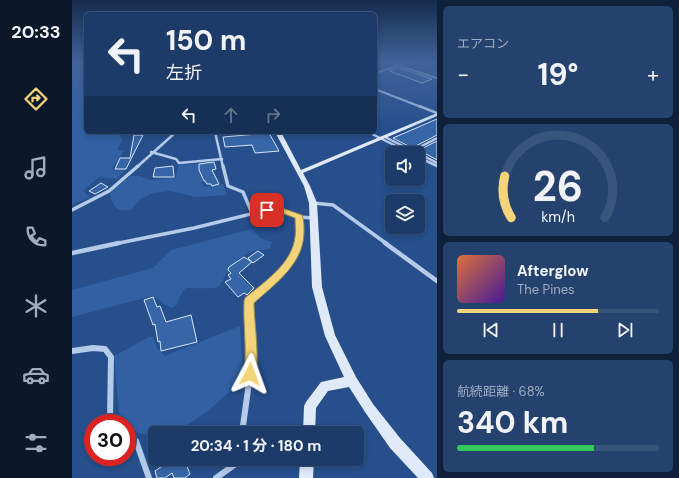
<!DOCTYPE html>
<html lang="ja">
<head>
<meta charset="utf-8">
<style>
	body { margin:0; font-family:"DM Sans","Noto Sans JP",sans-serif; background:#25426f; color:#f1f3f6; height:100vh; display:flex; flex-direction:column; font-size:15px; white-space:nowrap }
	* { box-sizing:border-box; margin:0 }
	p { font-size:13px; color:#a0adc0 }
	.icon { flex:none; width:22px; height:22px; fill:none; stroke:currentColor; stroke-width:2; stroke-linecap:round; stroke-linejoin:round }
	.map { position:relative; flex:1; overflow:hidden }
	.panel { display:flex; flex-direction:column; gap:6px; padding:6px; background:#0f203a; width:242px }
	.panel>* { flex:none }
	.hud { position:absolute; left:12px; top:12px; width:293px; height:122px; border-radius:6px; box-shadow:0 2px 6px #0003,0 0 0 1px #3a557d; background:#1c3b69; color:#f1f3f6; overflow:hidden }
	.controls { position:absolute; left:313px; top:146px; display:grid; gap:8px }
	.controls a { display:grid; place-items:center; width:40px; height:40px; border-radius:6px; background:#1c3b69; box-shadow:0 2px 6px #0003,0 0 0 1px #3a557d; font-size:20px }
	.speed { position:absolute; left:12px; top:414px; display:flex; gap:8px; font-size:20px; font-weight:700; text-align:center }
	.speed>* { display:grid; place-content:center; width:52px; height:52px; border-radius:50%; background:#1c3b69; box-shadow:0 2px 6px #0003,0 0 0 1px #3a557d; line-height:1 }
	.speed .limit { border:6px solid #d22; background:#fff; color:#111 }
	.pin { position:absolute; display:grid; place-items:center; width:34px; height:34px; color:#fff; margin:-17px; border-radius:8px; box-shadow:0 2px 6px #0006 }
	.me { position:absolute; width:44px; margin:-22px; rotate:4deg; stroke-linejoin:round; filter:drop-shadow(0 0 3px #0008) }
	.turn { display:flex; align-items:center; gap:14px; height:84px; padding:0 16px; font-size:18px }
	.turn .icon { width:52px; height:52px; stroke-width:2.5 }
	.turn b { display:block; font-size:28px; line-height:34px }
	.lanes { display:flex; align-items:center; height:38px; padding:0 16px; background:#0003; justify-content:center; gap:20px; direction:ltr }
	.lanes .off { opacity:.35 }
	.big { font-size:30px; font-weight:700; line-height:1.1 }
	.panel .widget { flex:1; display:flex; flex-direction:column; justify-content:center; gap:6px; min-width:0; padding:0 14px; border-radius:6px; background:#25426f }
	.panel .dial { align-items:center; gap:0 }
	.dial svg { height:104px; overflow:visible; fill:none; stroke:#3a557d; stroke-width:7; stroke-linecap:round; text-anchor:middle }
	.dial text { fill:#f1f3f6; stroke:none }
	.song { display:flex; align-items:center; gap:12px }
	.cover { width:48px; height:48px; border-radius:6px; background:linear-gradient(135deg,hsl(20 70% 55%),hsl(260 70% 35%)) }
	.played { height:4px; border-radius:2px; background:linear-gradient(90deg,#f3d47a 70%,#3a557d 70%) }
	.keys { display:flex; justify-content:space-around; direction:ltr }
	.heat { display:flex; justify-content:space-between; align-items:center; font-size:22px; direction:ltr }
	.charge { height:6px; border-radius:3px; background:linear-gradient(90deg,#34c759 68%,#3a557d 0) }
	.trip { position:absolute; left:76px; top:426px; width:216px; height:40px; border-radius:6px; background:#1c3b69; box-shadow:0 2px 6px #0003,0 0 0 1px #3a557d; font-weight:700; line-height:40px; text-align:center }
	main { display:flex; flex:1; min-height:0 }
	.tab-bar { display:flex; flex-direction:column; width:72px; justify-content:space-around; align-items:center; background:#0b182a; color:#a0adc0 }
	.tab-bar .icon { width:28px; height:28px }
	.tab-bar .active { color:#f3d47a }
	.tab-bar b { font-size:18px; color:#f1f3f6 }
	.map>svg:first-child { display:block }
	.green { fill:#3161a3 }
	.building { fill:#3766a8; stroke:#d9e6f8 }
	.lines { fill:none; stroke-linecap:round; stroke-linejoin:round }
	.street-far4 { stroke:#b5cbea; stroke-width:2 }
	.street-far3 { stroke:#b5cbea; stroke-width:2.5 }
	.street-far2 { stroke:#b5cbea; stroke-width:3.5 }
	.street-far1 { stroke:#b5cbea; stroke-width:4.5 }
	.street { stroke:#b5cbea; stroke-width:6 }
	.secondary { fill:#dfe9f8; fill-rule:evenodd }
	.route { fill:#f3d47a; stroke:#9e8a4f }
</style>
</head>
<body>
<main>
<nav class="tab-bar">
<b>20:33</b>
<svg class="icon active" aria-label="directions" viewBox="0 0 24 24"><path d="M12 3l9 9-9 9-9-9zM9 14v-3h6M13 9l2 2-2 2"/></svg>
<svg class="icon" aria-label="music" viewBox="0 0 24 24"><path d="M9 18V5l10-2v13"/><circle cx="6" cy="18" r="3"/><circle cx="16" cy="16" r="3"/></svg>
<svg class="icon" aria-label="phone" viewBox="0 0 24 24"><path d="M5 4h4l2 5-3 2q2 4 5 5l2-3 5 2v4C11 20 4 13 5 4z"/></svg>
<svg class="icon" aria-label="climate" viewBox="0 0 24 24"><path d="M12 3v18M4 7l16 10M4 17L20 7"/></svg>
<svg class="icon" aria-label="car" viewBox="0 0 24 24"><path d="M5 17H2v-5l4-1 3-4h7l3 4 3 1v5h-3M9 17h6M6 11h13"/><circle cx="7" cy="17" r="2"/><circle cx="17" cy="17" r="2"/></svg>
<svg class="icon" aria-label="filters" viewBox="0 0 24 24"><path d="M4 7h16M4 17h16"/><circle cx="9" cy="7" r="2"/><circle cx="15" cy="17" r="2"/></svg>
</nav>
<div class="map">
<svg width="365" height="478" viewBox="0 0 365 478">
	<rect width="100%" height="100%" fill="#264f8c"/>
	<g class="green">
		<polygon points="0,61 14,61 14,132 46,132 50,140 45,150 52,151 39,169 53,170 45,179 27,177 11,191 18,197 0,205"/>
		<path d="M129,163l2,24 20,-3 4,11 -31,2 -26,-6 -17,2 -14,7 -8,10c-15,2 -18,-3 -21,-16l3,-5 18,-13h9l10,4 26,-3 2,-12z"/>
		<path d="M180,229l8,9 12,4 -2,7c-21,2 -32,6 -44,25 -2,4 -5,10 -8,13 -4,2 -25,1 -32,1l-7,9 -1,7 -6,4c-8,-2 -12,-9 -20,-12l-80,21v-27l81,-22 18,-18z"/>
		<path d="M168,326l3,52c-23,23 -53,55 -88,55v3h-2l-15,-3 -15,-12 -4,-9 -5,-56 35,-19h4l4,11 8,8z"/>
	</g>
	<g class="building">
		<polygon points="327,68 360,79 350,83 317,71"/>
		<polygon points="365,119 365,135 340,148 321,138"/>
		<polygon points="197,133 207,151 183,153 180,145 153,147 151,137"/>
		<polygon points="62,135 71,135 54,169 43,169 48,158 58,158"/>
		<polygon points="365,141 365,160 347,150"/>
		<polygon points="142,162 144,169 140,170 147,184 140,186 139,184 135,184 133,181 132,181 127,170 127,164"/>
		<polygon points="101,166 102,177 81,177 83,168"/>
		<polygon points="29,183 36,187 23,194 17,191"/>
		<polygon points="186,251 192,255 181,263 176,258"/>
		<polygon points="172,257 180,262 167,273 182,288 175,295 172,293 166,297 153,282 159,279 156,275 159,273 156,270 157,267"/>
		<polygon points="81,297 85,307 88,306 94,322 119,315 125,342 89,351 88,341 86,342 83,324 81,325 72,300"/>
		<polygon points="95,459 112,459 118,474 113,478 102,478 100,473 93,478 85,478 83,471 96,462"/>
	</g>
	<g class="lines">
		<g class="street-far4">
			<polyline points="312,61 365,78"/>
			<polyline points="303,73 342,61"/>
			<polyline points="303,89 349,107"/>
		</g>
		<g class="street-far3">
			<polyline points="347,106 365,113"/>
			<polyline points="143,132 151,167"/>
			<polyline points="296,132 338,153"/>
			<polyline points="313,137 345,153"/>
			<polyline points="340,151 365,138"/>
			<polyline points="79,152 104,159 107,163 150,159"/>
			<polyline points="346,153 365,163"/>
			<polyline points="346,157 365,166"/>
			<polyline points="65,167 104,132"/>
		</g>
		<g class="street-far2">
			<polyline points="151,166 156,186 171,192 180,213"/>
			<polyline points="241,203 261,205 315,244"/>
			<polyline points="0,210 37,191 66,166"/>
			<polyline points="42,244 122,228 195,210 207,209 227,217 241,218"/>
			<polyline points="226,244 228,234 227,217"/>
		</g>
		<g class="street-far1">
			<polyline points="313,243 365,281"/>
			<polyline points="0,253 47,243"/>
			<path d="M179,346l-2,-45c19,-16 42,-32 49,-58"/>
		</g>
		<g class="street">
			<polyline points="0,351 21,348 33,349 39,357 38,419 42,423"/>
			<polyline points="170,433 180,361 179,345"/>
			<polyline points="55,434 64,441 77,478"/>
			<polyline points="144,478 165,463 232,464"/>
		</g>
		<g class="secondary">
			<polygon points="365,113 365,116 231,173 238,186 245,203 250,287 263,335 284,377 301,404 328,438 360,473 362,478 346,478 318,448 293,412 277,387 256,391 244,408 243,433 231,433 232,406 234,402 249,382 272,377 253,336 240,287 237,203 232,186 203,132 209,132 229,170"/>
			<polygon points="228,459 242,459 241,478 227,478"/>
		</g>
	</g>
	<linearGradient id="sky" x2="0" y2="1"><stop stop-color="#152b4d"/><stop offset="0.48" stop-color="#416399"/><stop offset="1" stop-color="#416399" stop-opacity="0"/></linearGradient>
	<rect width="365" height="128" fill="url(#sky)"/>
	<path class="route" d="M195,207h12l23,8c2,5 2,10 2,15 1,33 -28,53 -50,73 0,20 7,59 0,76l-4,2 -5,-2c-3,-7 0,-12 0,-18 1,-20 -2,-40 -1,-60l1,-3c19,-16 47,-34 50,-61 1,-6 0,-13 0,-19l-16,-6h-15l-1,-2z"/>
</svg>
<div class="controls">
<a><svg class="icon" aria-label="sound" viewBox="0 0 24 24"><path d="M4 9h4l5-4v14l-5-4H4zM17 9q2 3 0 6"/></svg></a>
<a><svg class="icon" aria-label="layers" viewBox="0 0 24 24"><path d="M12 4l9 5-9 5-9-5zM3 14l9 5 9-5"/></svg></a>
</div>
<div class="speed"><div class="limit">30</div></div>
<div class="pin" style="left:195px;top:210px;background:#d93025"><svg class="icon" aria-label="arrive" viewBox="0 0 24 24"><path d="M6 21V4h12l-3 4 3 4H6"/></svg></div>
<svg class="me" style="left:178px;top:374px" viewBox="-20 -20 40 40"><path d="M0-17L14 15 0 8-14 15z" fill="#f3d47a" stroke="#fff" stroke-width="4"/></svg>
<div class="trip">20:34 · 1 分 · 180 m</div>
<div class="hud">
<div class="turn"><svg class="icon" aria-label="left" viewBox="0 0 24 24"><path d="M17 20v-9H6M10 6l-5 5 5 5"/></svg><div><b>150 m</b>左折</div></div>
<div class="lanes"><svg class="icon" aria-label="left" viewBox="0 0 24 24"><path d="M17 20v-9H6M10 6l-5 5 5 5"/></svg><svg class="icon off" aria-label="ahead" viewBox="0 0 24 24"><path d="M12 20V5M6 11l6-6 6 6"/></svg><svg class="icon off" aria-label="right" viewBox="0 0 24 24"><path d="M7 20v-9h11M14 6l5 5-5 5"/></svg></div>
</div>
</div>
<section class="panel">
<div class="widget"><p>エアコン</p>
<div class="heat"><a>−</a><b class="big">19°</b><a>+</a></div>
</div>
<div class="widget dial"><svg viewBox="0 0 100 80">
<path d="M14 69A42 42 0 1 1 86 69"/>
<path d="M14 69A42 42 0 0 1 9 37" stroke="#f3d47a"/>
<text x="50" y="56" font-size="32" font-weight="700">26</text>
<text x="50" y="72" font-size="11">km/h</text>
</svg></div>
<div class="widget">
<div class="song"><i class="cover"></i><div><b>Afterglow</b><p>The Pines</p></div></div>
<div class="played"></div>
<div class="keys"><svg class="icon" aria-label="previous" viewBox="0 0 24 24"><path d="M18 5L8 12l10 7zM5 5v14"/></svg><svg class="icon" aria-label="pause" viewBox="0 0 24 24"><path d="M8 5v14M16 5v14"/></svg><svg class="icon" aria-label="next" viewBox="0 0 24 24"><path d="M6 5l10 7-10 7zM19 5v14"/></svg></div>
</div>
<div class="widget"><p>航続距離 · 68%</p><b class="big">340 km</b><div class="charge"></div></div>
</section>
</main>
</body>
</html>
